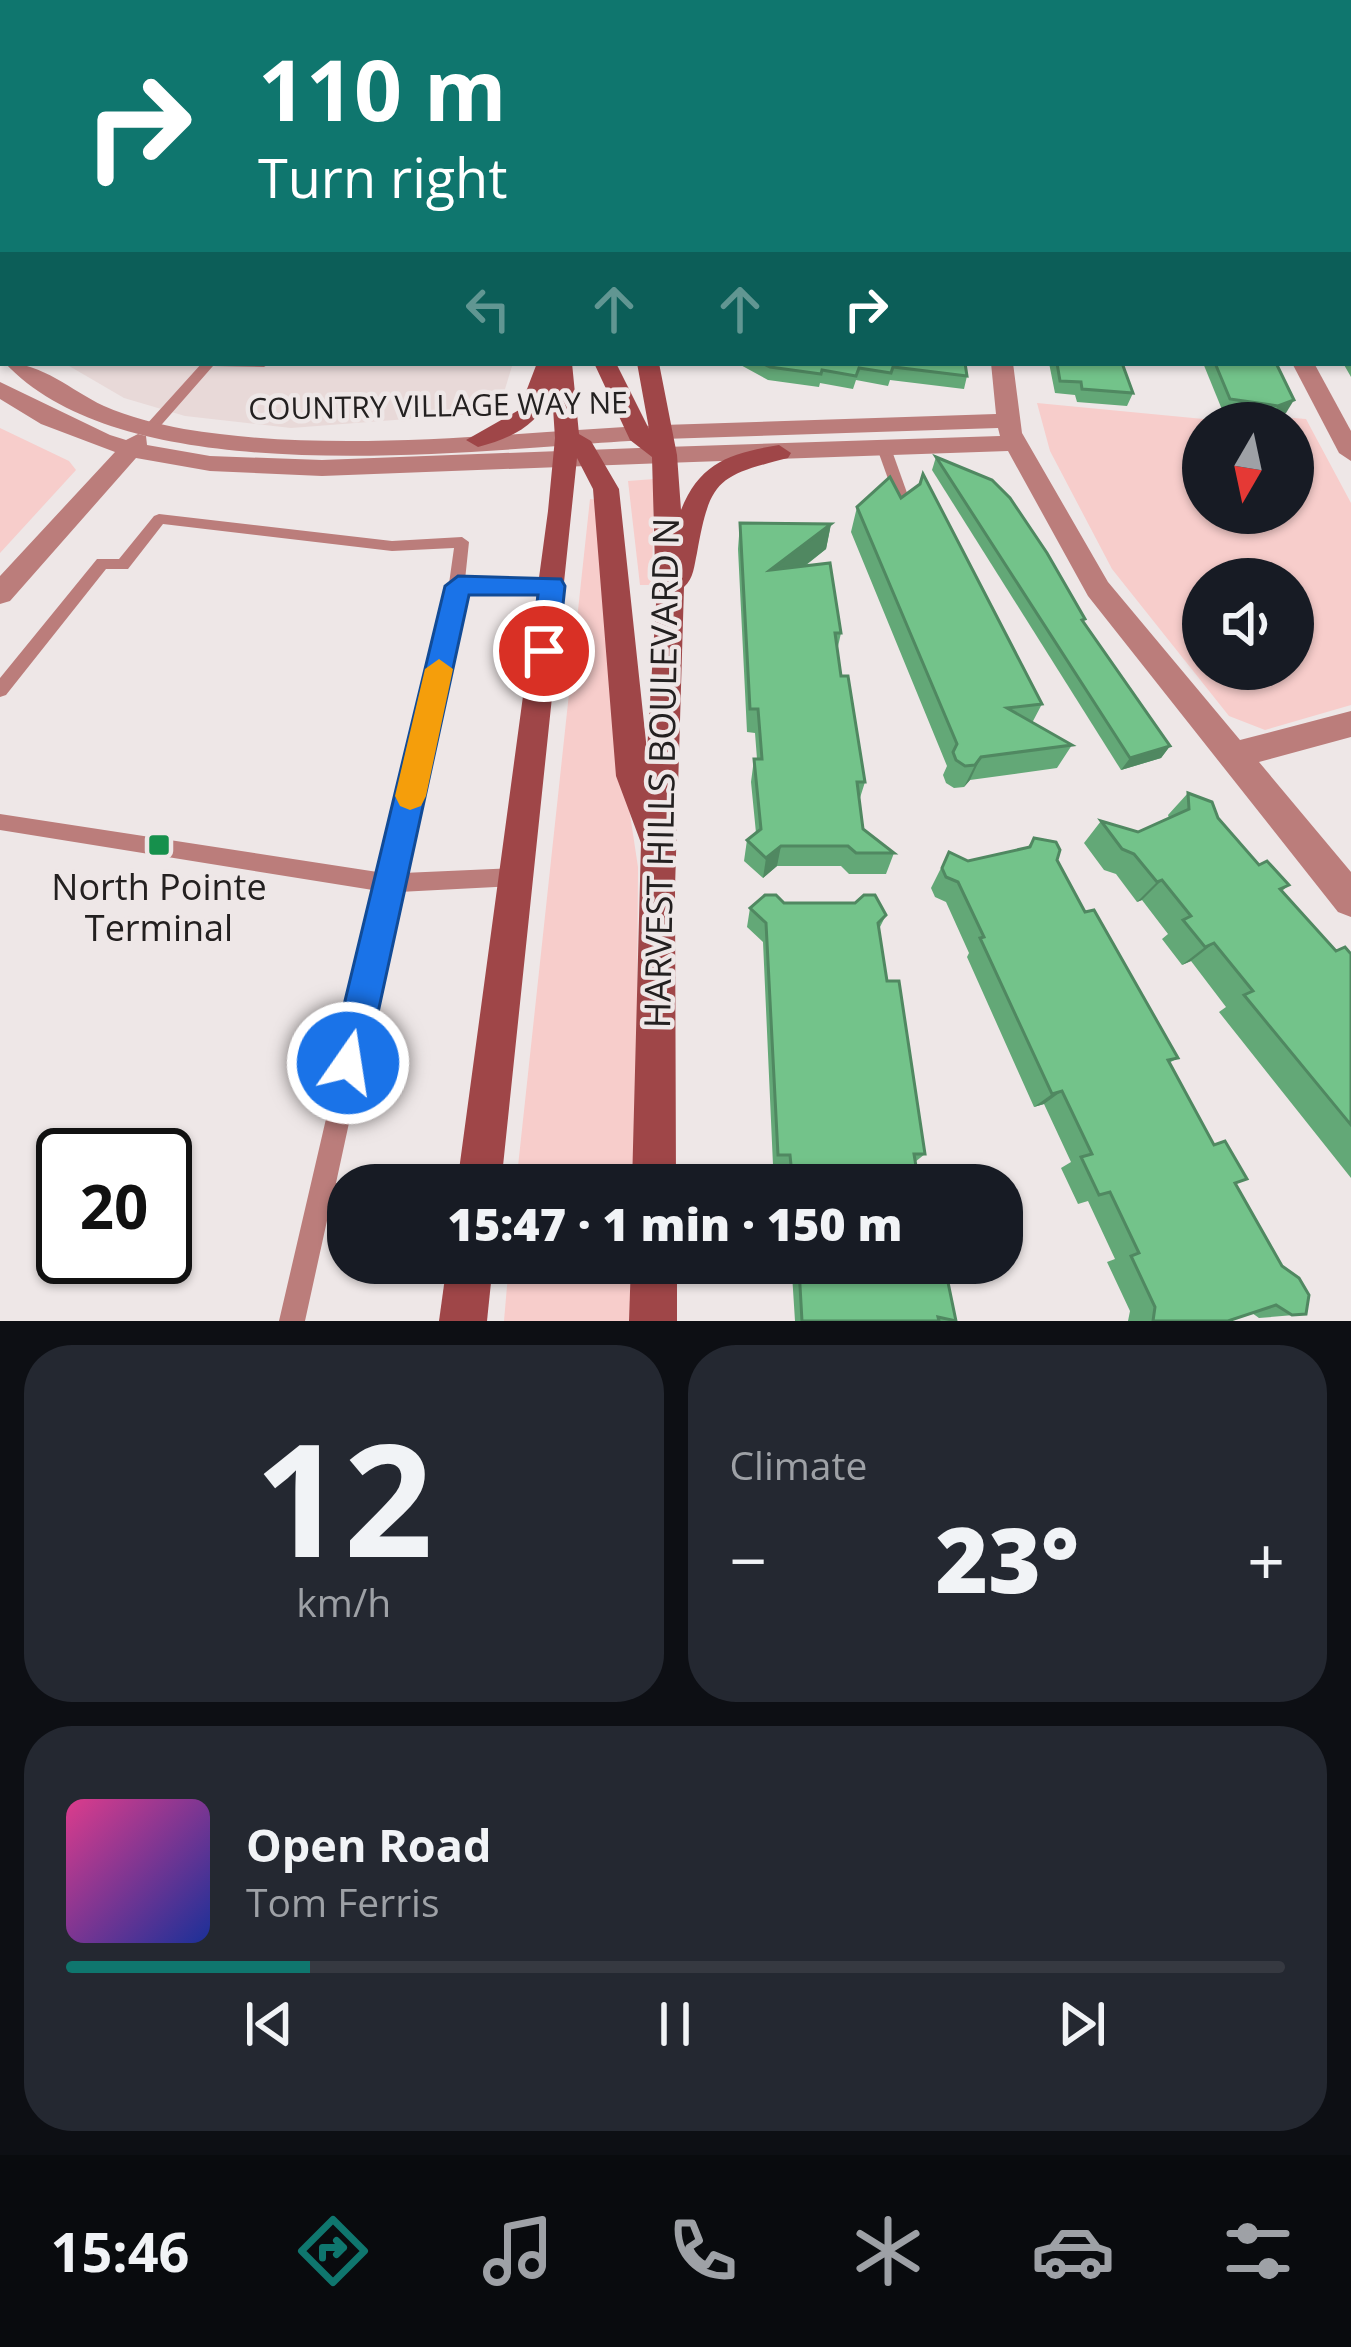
<!DOCTYPE html>
<html lang="en">
<head>
<meta charset="utf-8">
<style>
	body { margin:0; font-family:"Open Sans",sans-serif; background:#242831; color:#f1f3f6; height:100vh; display:flex; flex-direction:column; font-size:45px; white-space:nowrap }
	* { box-sizing:border-box; margin:0 }
	p { font-size:39px; color:#9ea1a6 }
	.icon { flex:none; width:66px; height:66px; fill:none; stroke:currentColor; stroke-width:2; stroke-linecap:round; stroke-linejoin:round }
	.map { position:relative; height:1321px; overflow:hidden }
	.side { display:flex; flex-direction:column; gap:24px; padding:24px; background:#0d0f14; flex:1 }
	.side>* { flex:none }
	.hud { position:absolute; left:0px; top:0px; width:1353px; height:366px; box-shadow:0 3px 9px #0004; background:#0f766e; color:#fff; overflow:hidden }
	.needle { width:78px; rotate:189deg }
	.fabs { position:absolute; left:1182px; top:402px; display:grid; gap:24px }
	.fabs a { display:grid; place-items:center; width:132px; height:132px; border-radius:50%; background:#171b24; box-shadow:0 3px 9px #0004; font-size:60px }
	.speed { position:absolute; left:36px; top:1128px; display:flex; gap:24px; font-size:60px; font-weight:700; text-align:center }
	.speed>* { display:grid; place-content:center; width:156px; height:156px; border-radius:50%; background:#171b24; box-shadow:0 3px 9px #0004; line-height:1 }
	.speed .limit { border:6px solid #111; border-radius:18px; background:#fff; color:#111 }
	.pin { position:absolute; display:grid; place-items:center; width:102px; height:102px; color:#fff; margin:-51px; border:6px solid #fff; border-radius:50%; box-shadow:0 3px 12px #0007 }
	.me { position:absolute; width:132px; margin:-66px; rotate:13deg; stroke-linejoin:round; filter:drop-shadow(0 0 9px #0008) }
	.turn { display:flex; align-items:center; gap:42px; height:252px; padding:0 60px; font-size:54px }
	.turn .icon { width:156px; height:156px; stroke-width:2.5 }
	.turn b { display:block; font-size:84px; line-height:102px }
	.lanes { display:flex; align-items:center; height:114px; padding:0 60px; background:#0003; justify-content:center; gap:60px; direction:ltr }
	.lanes .off { opacity:.35 }
	.big { font-size:90px; font-weight:800; line-height:1.1 }
	.side .tile { flex:1; display:flex; flex-direction:column; justify-content:center; gap:18px; min-width:0; padding:0 42px; border-radius:48px; background:#242831 }
	.side .dial { align-items:center; gap:0 }
	.dial b { font-size:156px; line-height:1 }
	.song { display:flex; align-items:center; gap:36px }
	.cover { width:144px; height:144px; border-radius:18px; background:linear-gradient(135deg,hsl(330 70% 55%),hsl(230 70% 35%)) }
	.played { height:12px; border-radius:6px; background:linear-gradient(90deg,#0f766e 20%,#363941 20%) }
	.keys { display:flex; justify-content:space-around; direction:ltr }
	.heat { display:flex; justify-content:space-between; align-items:center; font-size:66px; direction:ltr }
	.side .tiles { flex:1; display:grid; gap:24px; grid-template-columns:1fr 1fr }
	.tile:last-child { grid-column:span 2 }
	.trip { position:absolute; left:327px; top:1164px; width:696px; height:120px; border-radius:48px; background:#171b24; box-shadow:0 3px 9px #0004; font-weight:800; line-height:120px; text-align:center }
	.tabs { display:flex; height:192px; justify-content:space-around; align-items:center; background:#090b0e; color:#9ea1a6 }
	.tabs .icon { width:84px; height:84px }
	.tabs .selected { color:#0f766e }
	.tabs b { font-size:54px; color:#f1f3f6 }
	.map>svg:first-child { display:block }
	.built { fill:#e8d9d8 }
	.green { fill:#f7cdcb; fill-rule:evenodd }
	.lines { fill:none; stroke-linecap:round; stroke-linejoin:round }
	.service { fill:#bb7d7b; fill-rule:evenodd }
	.minor { fill:#bb7d7b; fill-rule:evenodd }
	.tertiary { fill:#bb7d7b; fill-rule:evenodd }
	.secondary { fill:#9f4648; fill-rule:evenodd }
	.wall { fill:#63a877 }
	.shaded-wall { fill:#508861 }
	.building { fill:#73c38a; stroke:#508861; stroke-width:3 }
	.route { fill:#1a73e8; stroke:#114b97; stroke-width:3 }
	.slow { fill:#f59e0b }
	.poi-dot { fill:#16904c; stroke:#eee7e7; stroke-width:4.5 }
	.labels { text-anchor:middle; dominant-baseline:central; stroke-width:9; stroke-linejoin:round; paint-order:stroke }
	.far-street-label { font-size:30px; fill:#232020; stroke:#eee7e7 }
	.street-label { font-size:36px; fill:#232020; stroke:#eee7e7 }
	.poi-label { font-size:36px; fill:#232020; stroke:#eee7e7 }
</style>
</head>
<body>
<div class="map">
<svg width="1351" height="1321" viewBox="0 0 1351 1321">
	<rect width="100%" height="100%" fill="#eee7e7"/>
	<polygon class="built" points="64,363 513,363 498,412 291,428 185,416 124,398"/>
	<g class="green">
		<path d="M1037,403l208,20h-42v90h90v-90h-15l4,-6 24,2 45,84v202l-86,25 -36,-14 -117,-147 -62,-118zM1203,579h90v90h-90z"/>
		<polygon points="0,428 69,461 76,470 0,553"/>
		<polygon points="654,479 652,585 640,585 628,481"/>
		<polygon points="590,499 598,500 619,742 638,867 636,1185 516,1185"/>
		<polygon points="509,1263 634,1263 633,1321 504,1321"/>
	</g>
	<g class="lines">
		<g class="service">
			<rect x="0" y="94" width="3" height="6"/>
			<rect x="0" y="251" width="3" height="6"/>
			<rect x="0" y="278" width="3" height="6"/>
			<rect x="0" y="302" width="3" height="8"/>
			<polygon points="202,363 270,363 264,367 213,366 156,431 146,431 146,425"/>
			<polygon points="884,444 891,448 911,504 909,507 904,509 897,504 877,448"/>
			<polygon points="159,514 392,541 462,537 469,542 465,580 552,580 560,586 552,592 463,592 403,873 516,868 523,870 526,877 523,884 516,886 399,892 336,1183 354,1185 348,1185 348,1207 330,1207 305,1321 279,1321 379,891 0,830 0,814 384,873 446,605 454,548 392,551 163,524 128,569 106,569 6,695 0,697 0,678 97,559 119,559 154,516"/>
		</g>
		<g class="minor">
			<polygon points="3,36 3,45 0,46 0,37"/>
			<rect x="1350" y="195" width="1" height="10"/>
			<polygon points="991,363 1013,363 1022,433 1108,582 1240,740 1351,711 1351,737 1259,762 1351,872 1351,917 1338,912 1088,596 1008,451 665,463 653,455 665,447 1000,436 998,428 663,439 651,432 663,425 996,414"/>
			<polygon points="1292,363 1314,363 1351,431 1351,461 1339,453"/>
		</g>
		<g class="tertiary">
			<polygon points="760,0 773,0 776,3 763,3"/>
			<path d="M5,363c38,0 65,27 99,43 25,11 53,18 80,23 157,26 321,3 479,-4l12,7 -12,7c-172,8 -530,61 -658,-76z"/>
			<polygon points="0,382 110,435 126,440 138,434 146,436 147,445 210,456 322,460 665,447 677,455 665,463 322,476 210,471 136,458 10,601 0,604 0,576 115,452 41,424 0,399"/>
		</g>
		<g class="secondary">
			<polygon points="290,0 302,0 304,3 292,3"/>
			<polygon points="321,0 335,0 338,3 324,3"/>
			<polygon points="352,0 365,0 367,3 354,3"/>
			<rect x="0" y="50" width="3" height="8"/>
			<path d="M537,363h35l7,71 12,7 28,48 28,262 9,-147 -4,-147 -22,-17 -36,-77h22l33,66 -12,-66h22l18,92 4,55c19,-48 50,-57 98,-65l12,8 -3,5c-70,18 -78,21 -91,95 -3,13 -3,25 -13,34l-9,301 1,297h-44l9,-342 -25,-67 -23,-287 -16,-31 -76,727h-44l91,-674 7,-73 -3,-45c-15,33 -40,45 -74,54l-12,-7 53,-30z"/>
			<polygon points="447,1263 493,1263 487,1321 439,1321"/>
			<polygon points="631,1263 677,1263 677,1321 629,1321"/>
		</g>
	</g>
	<g class="wall">
		<polygon points="486,0 747,0 747,3 493,3"/>
		<rect x="0" y="169" width="3" height="62"/>
		<polygon points="1350,258 1351,260 1351,377 1343,363 1350,363"/>
		<polygon points="737,363 965,363 967,376 964,389 890,380 888,386 856,380 853,389 820,383 819,387 768,380"/>
		<polygon points="1049,363 1122,363 1133,393 1127,406 1077,402 1075,395 1055,393"/>
		<polygon points="1203,363 1276,363 1286,413 1270,419 1223,412"/>
		<polygon points="936,457 1083,623 1170,746 1161,758 1121,770 932,470"/>
		<polygon points="901,498 1042,704 1032,723 1072,745 1057,768 970,780 964,787 954,788 946,783 943,775 947,766 851,532 857,507"/>
		<polygon points="740,523 831,524 826,549 805,566 841,633 837,651 841,676 865,782 859,801 863,829 894,853 886,874 849,874 841,866 777,866 763,878 744,861 747,840 756,833 751,782 754,759 757,759 755,733 747,732 738,549"/>
		<polygon points="1188,793 1218,818 1259,865 1289,885 1282,891 1336,951 1351,954 1351,1178 1219,1012 1226,1007 1191,961 1182,965 1162,939 1168,934 1142,900 1137,902 1116,874 1104,870 1084,843 1101,821 1138,832 1169,818 1168,815"/>
		<polygon points="1034,838 1057,860 1085,912 1178,1058 1169,1063 1306,1314 1259,1318 1252,1313 1228,1321 1128,1321 1130,1311 1107,1262 1115,1259 1088,1201 1078,1204 1061,1168 1071,1162 1044,1104 1034,1107 967,957 969,953 946,902 935,897 931,888 949,852 968,861 1027,848"/>
		<polygon points="784,903 886,915 879,929 887,981 925,1154 915,1162 919,1185 786,1185 784,1165 773,1165 763,942 747,927 750,908"/>
		<polygon points="779,1263 944,1263 956,1321 795,1321 792,1274 780,1273"/>
	</g>
	<g class="shaded-wall">
		<polygon points="1294,400 1286,413 1270,419 1278,406"/>
		<polygon points="831,524 826,549 767,595 770,570"/>
		<polygon points="1170,746 1161,758 1121,770 1130,758"/>
		<polygon points="981,757 970,780 964,787 975,765"/>
		<polygon points="781,846 777,866 763,878 766,858"/>
		<polygon points="1162,880 1142,900 1137,902 1157,882"/>
		<polygon points="1214,943 1191,961 1182,965 1205,947"/>
		<polygon points="1062,1091 1044,1104 1034,1107 1052,1094"/>
	</g>
	<g class="building">
		<polygon points="0,0 279,0 275,3 3,3 3,24 0,24"/>
		<rect x="507" y="0" width="240" height="3"/>
		<polygon points="795,0 939,0 940,3 796,3"/>
		<polygon points="1029,0 1181,0 1195,3 1019,3"/>
		<polygon points="1350,42 1351,43 1351,189 1350,187"/>
		<polygon points="0,61 3,61 3,82 0,81"/>
		<rect x="0" y="169" width="3" height="45"/>
		<polygon points="1350,258 1351,260 1351,349 1350,348"/>
		<polygon points="762,363 965,363 967,376 893,367 891,373 859,368 856,376 822,370 821,374 770,367"/>
		<polygon points="1057,363 1122,363 1133,393 1082,389 1081,382 1060,381"/>
		<polygon points="1215,363 1276,363 1294,400 1278,406 1230,399"/>
		<polygon points="936,457 992,480 1010,498 1047,553 1085,619 1082,620 1170,746 1130,758"/>
		<polygon points="923,474 1042,704 1007,708 1072,745 981,757 975,765 965,766 956,760 953,752 957,744 857,507 890,477 901,498 920,484"/>
		<polygon points="740,523 831,524 770,570 830,563 841,633 835,633 841,676 848,676 865,782 857,782 863,829 894,853 856,853 848,846 781,846 766,858 747,840 761,829 754,759 762,759 758,709 750,709"/>
		<polygon points="1188,793 1212,802 1218,818 1259,865 1267,861 1289,885 1280,889 1336,951 1345,947 1351,954 1351,1125 1244,995 1253,991 1214,943 1205,947 1183,920 1191,916 1162,880 1157,882 1134,854 1122,849 1101,821 1138,832 1189,809"/>
		<polygon points="1034,838 1056,842 1060,850 1057,860 1085,912 1094,910 1178,1058 1168,1060 1214,1145 1225,1141 1247,1179 1235,1183 1282,1266 1299,1278 1309,1295 1306,1314 1292,1315 1276,1305 1228,1321 1153,1321 1155,1307 1131,1256 1139,1253 1110,1192 1099,1195 1081,1157 1092,1154 1062,1091 1052,1094 980,938 984,937 958,882 946,877 942,868 949,852 968,861 1030,847"/>
		<polygon points="765,895 776,895 784,903 855,903 864,895 875,895 886,915 878,923 887,981 899,981 925,1154 914,1154 919,1185 793,1185 790,1155 778,1155 766,923 750,908"/>
		<polygon points="785,1263 944,1263 956,1321 938,1317 939,1321 802,1321 799,1268 785,1268"/>
	</g>
	<polygon class="route" points="458,576 561,579 565,586 558,651 544,661 531,651 538,595 469,595 367,1063 362,1076 348,1081 335,1076 330,1063 445,586"/>
	<polygon class="slow" points="439,659 453,669 426,796 421,806 410,810 400,806 395,796 425,669"/>
	<rect class="poi-dot" x="147" y="833" width="24" height="24" rx="6"/>
	<g class="labels">
		<g class="far-street-label">
			<text transform="translate(438 405) rotate(-1)">COUNTRY VILLAGE WAY NE</text>
		</g>
		<g class="street-label">
			<text transform="translate(661 773) rotate(-89)">HARVEST HILLS BOULEVARD N</text>
		</g>
		<g class="poi-label">
			<text x="159" y="886">North Pointe<tspan x="159" dy="41">Terminal</tspan></text>
		</g>
	</g>
</svg>
<div class="fabs">
<a><svg class="needle" viewBox="-14 -14 28 28"><path d="M0-13l5 13h-10z" fill="#e53935"/><path d="M0 13l5-13h-10z" fill="#9ea1a6"/></svg></a>
<a><svg class="icon" aria-label="sound" viewBox="0 0 24 24"><path d="M4 9h4l5-4v14l-5-4H4zM17 9q2 3 0 6"/></svg></a>
</div>
<div class="speed"><div class="limit">20</div></div>
<div class="pin" style="left:544px;top:651px;background:#d93025"><svg class="icon" aria-label="arrive" viewBox="0 0 24 24"><path d="M6 21V4h12l-3 4 3 4H6"/></svg></div>
<svg class="me" style="left:348px;top:1063px" viewBox="-20 -20 40 40"><circle r="17" fill="#1a73e8" stroke="#fff" stroke-width="3"/><path d="M0-11L8 9 0 5-8 9z" fill="#fff"/></svg>
<div class="trip">15:47 · 1 min · 150 m</div>
<div class="hud">
<div class="turn"><svg class="icon" aria-label="right" viewBox="0 0 24 24"><path d="M7 20v-9h11M14 6l5 5-5 5"/></svg><div><b>110 m</b>Turn right</div></div>
<div class="lanes"><svg class="icon off" aria-label="left" viewBox="0 0 24 24"><path d="M17 20v-9H6M10 6l-5 5 5 5"/></svg><svg class="icon off" aria-label="ahead" viewBox="0 0 24 24"><path d="M12 20V5M6 11l6-6 6 6"/></svg><svg class="icon off" aria-label="ahead" viewBox="0 0 24 24"><path d="M12 20V5M6 11l6-6 6 6"/></svg><svg class="icon" aria-label="right" viewBox="0 0 24 24"><path d="M7 20v-9h11M14 6l5 5-5 5"/></svg></div>
</div>
</div>
<section class="side">
<div class="tiles">
<div class="tile dial"><b>12</b><p>km/h</p></div>
<div class="tile"><p>Climate</p>
<div class="heat"><a>−</a><b class="big">23°</b><a>+</a></div>
</div>
<div class="tile">
<div class="song"><i class="cover"></i><div><b>Open Road</b><p>Tom Ferris</p></div></div>
<div class="played"></div>
<div class="keys"><svg class="icon" aria-label="previous" viewBox="0 0 24 24"><path d="M18 5L8 12l10 7zM5 5v14"/></svg><svg class="icon" aria-label="pause" viewBox="0 0 24 24"><path d="M8 5v14M16 5v14"/></svg><svg class="icon" aria-label="next" viewBox="0 0 24 24"><path d="M6 5l10 7-10 7zM19 5v14"/></svg></div>
</div>
</div>
</section>
<nav class="tabs">
<b>15:46</b>
<svg class="icon selected" aria-label="directions" viewBox="0 0 24 24"><path d="M12 3l9 9-9 9-9-9zM9 14v-3h6M13 9l2 2-2 2"/></svg>
<svg class="icon" aria-label="music" viewBox="0 0 24 24"><path d="M9 18V5l10-2v13"/><circle cx="6" cy="18" r="3"/><circle cx="16" cy="16" r="3"/></svg>
<svg class="icon" aria-label="phone" viewBox="0 0 24 24"><path d="M5 4h4l2 5-3 2q2 4 5 5l2-3 5 2v4C11 20 4 13 5 4z"/></svg>
<svg class="icon" aria-label="climate" viewBox="0 0 24 24"><path d="M12 3v18M4 7l16 10M4 17L20 7"/></svg>
<svg class="icon" aria-label="car" viewBox="0 0 24 24"><path d="M5 17H2v-5l4-1 3-4h7l3 4 3 1v5h-3M9 17h6M6 11h13"/><circle cx="7" cy="17" r="2"/><circle cx="17" cy="17" r="2"/></svg>
<svg class="icon" aria-label="filters" viewBox="0 0 24 24"><path d="M4 7h16M4 17h16"/><circle cx="9" cy="7" r="2"/><circle cx="15" cy="17" r="2"/></svg>
</nav>
</body>
</html>
